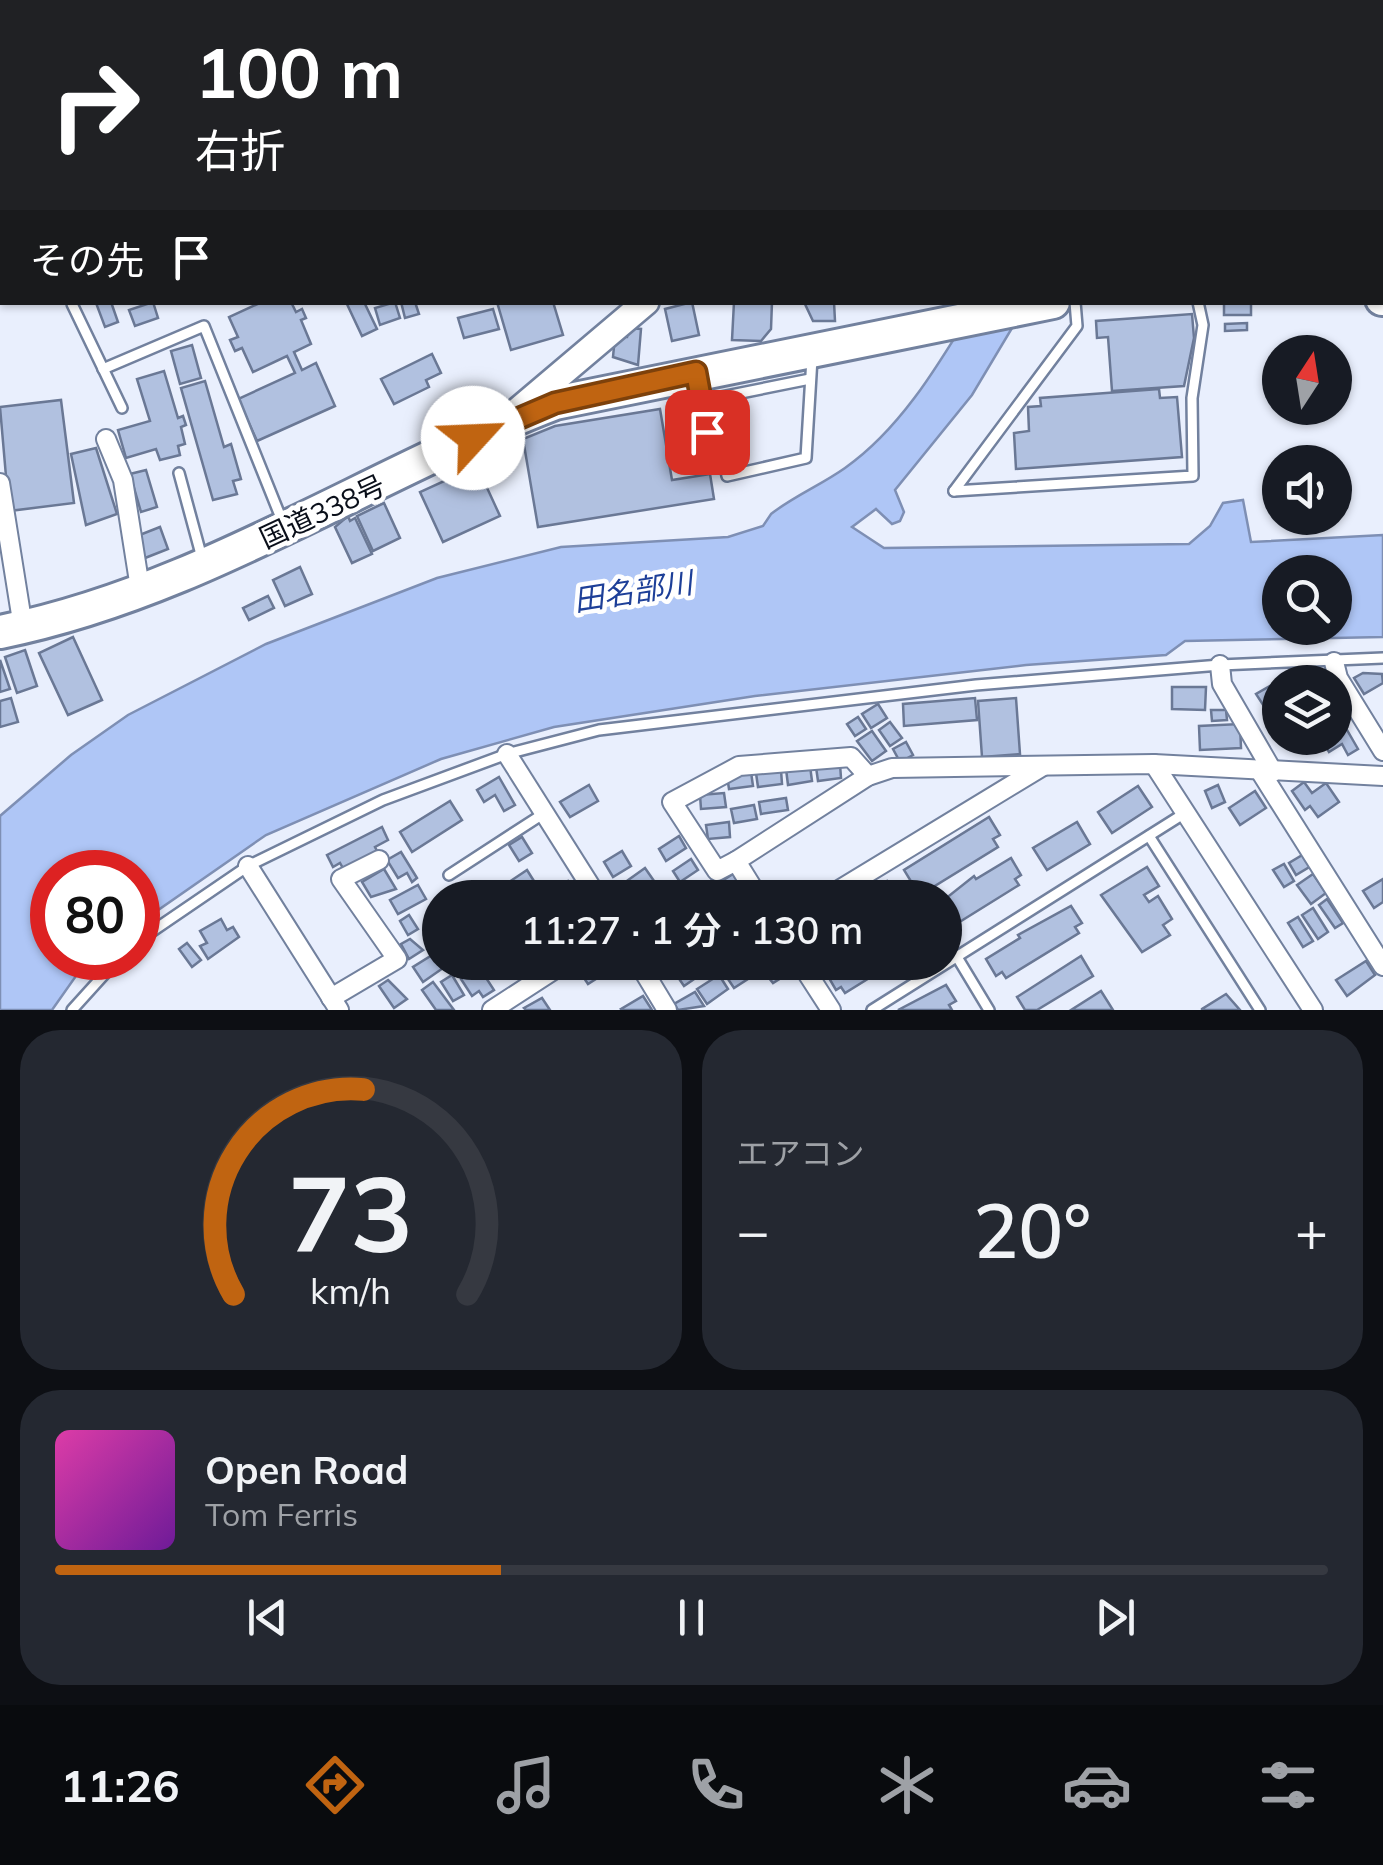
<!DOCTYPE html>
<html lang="ja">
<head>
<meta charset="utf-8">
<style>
	body { margin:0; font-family:Mulish,"Noto Sans JP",sans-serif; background:#242831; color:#f1f3f6; height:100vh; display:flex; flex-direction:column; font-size:38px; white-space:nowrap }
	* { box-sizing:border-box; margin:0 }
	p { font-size:32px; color:#9ea1a6 }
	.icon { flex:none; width:55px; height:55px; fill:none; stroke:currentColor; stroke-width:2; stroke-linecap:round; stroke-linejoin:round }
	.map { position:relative; height:1010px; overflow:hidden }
	.drawer { display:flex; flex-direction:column; gap:20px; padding:20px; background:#0d0f14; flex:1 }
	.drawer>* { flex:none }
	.banner { position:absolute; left:0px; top:0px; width:1385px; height:305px; box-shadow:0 2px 8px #0004; background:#202124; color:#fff; overflow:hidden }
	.needle { width:65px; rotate:12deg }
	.buttons { position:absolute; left:1262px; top:335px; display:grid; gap:20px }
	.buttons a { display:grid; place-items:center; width:90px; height:90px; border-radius:50%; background:#171b24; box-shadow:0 2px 8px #0004; font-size:50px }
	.speed { position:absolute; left:30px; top:850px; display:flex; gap:20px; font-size:50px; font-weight:700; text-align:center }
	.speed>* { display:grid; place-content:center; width:130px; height:130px; border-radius:50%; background:#171b24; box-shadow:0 2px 8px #0004; line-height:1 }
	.speed .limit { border:15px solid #d22; background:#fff; color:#111 }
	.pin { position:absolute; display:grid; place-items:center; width:85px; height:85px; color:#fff; margin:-42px; border-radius:20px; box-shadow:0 5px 15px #0006 }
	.me { position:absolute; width:110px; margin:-55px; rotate:65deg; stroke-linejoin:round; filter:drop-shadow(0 0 8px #0008) }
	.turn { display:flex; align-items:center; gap:35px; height:210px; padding:0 30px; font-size:45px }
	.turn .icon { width:130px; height:130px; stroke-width:2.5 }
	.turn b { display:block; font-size:70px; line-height:85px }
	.then { display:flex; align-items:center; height:95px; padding:0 30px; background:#0003; gap:20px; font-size:38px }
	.big { font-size:75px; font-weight:600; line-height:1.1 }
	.drawer .tile { flex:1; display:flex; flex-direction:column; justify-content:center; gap:15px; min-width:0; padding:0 35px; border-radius:40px; background:#242831 }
	.drawer .dial { align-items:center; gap:0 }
	.dial svg { height:260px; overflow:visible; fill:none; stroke:#363941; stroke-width:7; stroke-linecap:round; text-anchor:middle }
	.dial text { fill:#f1f3f6; stroke:none }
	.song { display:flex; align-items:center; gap:30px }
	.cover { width:120px; height:120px; border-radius:15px; background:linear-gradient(135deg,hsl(320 70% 55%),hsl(280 70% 35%)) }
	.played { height:10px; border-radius:5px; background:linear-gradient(90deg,#c06411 35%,#363941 35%) }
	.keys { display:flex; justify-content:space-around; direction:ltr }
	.heat { display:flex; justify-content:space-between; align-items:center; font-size:55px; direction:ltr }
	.drawer .tiles { flex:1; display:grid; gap:20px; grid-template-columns:1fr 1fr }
	.tile:last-child { grid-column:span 2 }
	.trip { position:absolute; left:422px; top:880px; width:540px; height:100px; border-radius:50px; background:#171b24; box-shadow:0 2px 8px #0004; font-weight:600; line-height:100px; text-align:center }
	.tabs { display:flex; height:160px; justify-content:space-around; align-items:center; background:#090b0e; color:#9ea1a6 }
	.tabs .icon { width:70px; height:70px }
	.tabs .on { color:#c06411 }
	.tabs b { font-size:45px; color:#f1f3f6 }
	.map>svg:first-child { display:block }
	.water { fill:#afc6f6; stroke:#7e8fb4; stroke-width:2.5; fill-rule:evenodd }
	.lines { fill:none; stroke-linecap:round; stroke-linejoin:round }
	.river { stroke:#afc6f6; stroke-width:28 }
	.building { fill:#b1c1e0; stroke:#6a7895; stroke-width:2.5 }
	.lane-casing { stroke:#72819e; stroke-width:14 }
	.street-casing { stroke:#72819e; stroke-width:22 }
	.secondary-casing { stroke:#72819e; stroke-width:30 }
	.highway-casing { stroke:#72819e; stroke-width:38 }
	.lane { stroke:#fff; stroke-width:9 }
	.street { stroke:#fff; stroke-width:18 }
	.secondary { stroke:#fff; stroke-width:25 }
	.highway { stroke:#fff; stroke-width:32 }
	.route-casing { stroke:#7d410b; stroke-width:25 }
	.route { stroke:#c06411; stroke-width:18 }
	.labels { text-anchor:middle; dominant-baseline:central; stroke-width:9; stroke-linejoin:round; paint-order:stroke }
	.street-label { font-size:28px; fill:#0a0f1a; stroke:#fff }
	.water-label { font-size:30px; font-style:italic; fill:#1d3f98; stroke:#fff }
</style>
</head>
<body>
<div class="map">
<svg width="1383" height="1010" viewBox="0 0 1383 1010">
	<rect width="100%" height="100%" fill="#e9effd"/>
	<path class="water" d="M976,303h51l-55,92 -77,95 9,22 -4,9 -8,3 -16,-15 -24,18 32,21 305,-4 21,-18 13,-23 20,-3 8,42 132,-7v102l-198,4 -19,14 -140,10 -271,31 -201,31 -113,32 -175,76 -128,89v-52h-86v86h45l-19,15 -26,37h-52v-194l71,-61 57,-40 138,-71 171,-66 124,-31 167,-10 35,-11 8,-12c23,-18 50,-29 74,-46 57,-40 95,-106 131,-165zM1280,572h55v56h-55z"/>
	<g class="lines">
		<g class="river">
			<polyline points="643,0 646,2"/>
			<polyline points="791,2 791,0"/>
		</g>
	</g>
	<g class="building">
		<polygon points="111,302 118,322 105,327 96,303"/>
		<polygon points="153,302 158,318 135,326 129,310"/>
		<polygon points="262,302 291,302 296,312 302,309 306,318 301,320 311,344 294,352 302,370 316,363 335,406 257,441 238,399 295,373 287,356 253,372 242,348 235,351 230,340 238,337 229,317"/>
		<polygon points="346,302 364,302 377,329 362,336"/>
		<polygon points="395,302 400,318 380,325 375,308"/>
		<polygon points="401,302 415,302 419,314 405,318"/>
		<polygon points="497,302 553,302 563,335 511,350"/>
		<polygon points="692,302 699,335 672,341 665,309"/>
		<polygon points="734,302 772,302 771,329 761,341 732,340"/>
		<polygon points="804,302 834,302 835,321 813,321"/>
		<rect x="1224" y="302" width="27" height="13"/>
		<polygon points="493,309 499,329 464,338 458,318"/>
		<polygon points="1192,314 1194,338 1184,386 1112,391 1108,337 1097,338 1096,321"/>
		<polygon points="1247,323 1247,330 1225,331 1225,324"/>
		<polygon points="628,328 641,329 638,365 613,357 615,336 627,337"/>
		<polygon points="192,345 201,378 180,384 171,351"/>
		<polygon points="432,354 441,373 426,380 429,387 394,404 381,379"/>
		<polygon points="164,371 178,418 183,416 186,425 181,427 185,444 178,446 180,455 160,460 156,449 126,458 118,430 150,421 137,379"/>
		<polygon points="205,381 224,447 231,444 241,479 233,481 237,494 213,500 181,388"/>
		<polygon points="1159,389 1160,398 1177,397 1182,457 1016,469 1014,433 1029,431 1028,407 1041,406 1040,398"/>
		<polygon points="61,400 74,503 9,511 0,407"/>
		<polygon points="660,409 672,480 710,474 714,499 538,527 523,439 555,426"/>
		<polygon points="96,448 117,514 86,525 71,454"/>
		<polygon points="477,466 500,516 443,542 420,492"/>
		<polygon points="146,470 157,507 141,512 130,474"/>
		<polygon points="384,503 400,538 373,551 357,516"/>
		<polygon points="348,516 350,521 355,518 372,554 352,563 335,527"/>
		<polygon points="160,527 168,549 145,558 137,536"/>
		<polygon points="300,567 312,594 285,606 273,580"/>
		<polygon points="268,596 274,608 249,620 243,608"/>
		<polygon points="73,637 102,700 68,715 39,653"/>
		<polygon points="25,650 37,686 17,693 5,657"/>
		<polygon points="0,660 10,689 0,692"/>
		<polygon points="1324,673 1326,682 1296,682 1313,674 1314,678"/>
		<polygon points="1363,673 1382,674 1383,683 1364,694 1354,678"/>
		<polygon points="1270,686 1280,702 1280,711 1271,717 1256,694"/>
		<polygon points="1172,687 1206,687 1205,710 1172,709"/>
		<polygon points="11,698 18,722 0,727 0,701"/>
		<polygon points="975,698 977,720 904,726 903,704"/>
		<polygon points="1016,698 1020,754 982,757 978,701"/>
		<polygon points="878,704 887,718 871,728 862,714"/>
		<polygon points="1211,710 1226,710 1227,720 1212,721"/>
		<polygon points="858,717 866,729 855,736 847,724"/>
		<polygon points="890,722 902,738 890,746 879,730"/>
		<polygon points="1343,723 1358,749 1348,755 1342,744 1329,752 1321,738 1335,738 1335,727"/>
		<polygon points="1240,724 1241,748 1200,750 1199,726"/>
		<polygon points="872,731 886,751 872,761 857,741"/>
		<polygon points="906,742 913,755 900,762 893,749"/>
		<polygon points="840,764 841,778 818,781 816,767"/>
		<polygon points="810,766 812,781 788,785 786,769"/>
		<polygon points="781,770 782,784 758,787 756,773"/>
		<polygon points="751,772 753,786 729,789 727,776"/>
		<polygon points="499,777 515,805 504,811 495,795 484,802 477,790"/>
		<polygon points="1304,782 1312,793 1326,783 1339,802 1318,817 1310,806 1305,810 1292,791"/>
		<polygon points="589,785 598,801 570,817 560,802"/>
		<polygon points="1218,785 1225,802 1212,808 1205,791"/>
		<polygon points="1138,786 1152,807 1112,833 1098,812"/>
		<polygon points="1255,791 1266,808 1240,825 1229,808"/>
		<polygon points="724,793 726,807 701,809 700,795"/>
		<polygon points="786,798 788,810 761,814 759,802"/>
		<polygon points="450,801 462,820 412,852 400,832"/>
		<polygon points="754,805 757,819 734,823 731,809"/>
		<polygon points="989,817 1000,835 993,839 998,847 925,892 920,884 915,888 904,870"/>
		<polygon points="729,822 730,837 708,839 706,825"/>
		<polygon points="1077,822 1090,844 1047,870 1033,848"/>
		<polygon points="382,827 388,840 375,847 378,853 344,870 340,863 333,867 327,855"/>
		<polygon points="679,836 686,848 666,861 659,849"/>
		<polygon points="522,837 532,853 519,861 509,845"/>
		<polygon points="622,851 631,866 613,877 604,862"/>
		<polygon points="401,852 417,878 412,882 407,873 398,878 387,860"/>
		<polygon points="1304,854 1311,866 1296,875 1289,863"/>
		<polygon points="1011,858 1021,875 1015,879 1019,885 945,931 945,899 974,876 976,879"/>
		<polygon points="691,859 698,870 680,882 673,871"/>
		<polygon points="1284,864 1294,881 1284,887 1273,870"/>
		<polygon points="1147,867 1159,886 1144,895 1149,902 1158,896 1172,919 1163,925 1170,935 1142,952 1101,895"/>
		<polygon points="645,868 661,891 652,898 645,892 637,898 614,898 610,893"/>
		<polygon points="384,869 396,889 371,897 362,882"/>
		<polygon points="527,870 539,889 519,898 509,882"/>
		<polygon points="733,874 744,891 721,898 714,886"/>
		<polygon points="1313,874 1326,893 1311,904 1297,885"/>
		<polygon points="1383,879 1383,902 1374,908 1363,891"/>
		<polygon points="568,881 579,898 551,898 549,895"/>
		<polygon points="887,881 896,898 860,898"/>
		<polygon points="497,884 506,898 476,898"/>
		<polygon points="418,885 426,899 398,914 390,900"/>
		<polygon points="1327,899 1343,923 1335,928 1319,905"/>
		<polygon points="1071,906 1082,923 1075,927 1079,933 1006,978 1002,972 996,976 986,959 1020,938 1018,935"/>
		<polygon points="1313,908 1328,932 1318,939 1302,915"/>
		<polygon points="409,915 418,929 408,935 400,921"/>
		<polygon points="1298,917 1313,941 1303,947 1288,923"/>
		<polygon points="221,919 227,930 233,927 239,937 208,959 200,946 207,943 200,931"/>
		<polygon points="410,939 423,950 409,959 401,944"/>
		<polygon points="187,943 201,960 192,967 179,949"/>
		<polygon points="437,952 446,966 423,982 413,967"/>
		<polygon points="1081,956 1093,976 1037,1010 1025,1010 1017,997"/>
		<polygon points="1366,961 1375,975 1347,996 1336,980"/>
		<polygon points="581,962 600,962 607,972 588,984 576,966"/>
		<polygon points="683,962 711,962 713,966 684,986 673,970"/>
		<polygon points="739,962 746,962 754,975 734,988 724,973"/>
		<polygon points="781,962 792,971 773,983 765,973"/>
		<polygon points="843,962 895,962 845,993 841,987 836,990 826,973"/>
		<polygon points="479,967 494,990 483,997 479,991 472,996 461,979"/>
		<polygon points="452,975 464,995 453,1001 441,982"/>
		<polygon points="719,975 728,989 707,1004 697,989"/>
		<polygon points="388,980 407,999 394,1008 379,986"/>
		<polygon points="433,982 454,1010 436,1010 422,990"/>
		<polygon points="946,985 956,1001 949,1005 952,1010 898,1010"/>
		<polygon points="1101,991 1113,1010 1071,1010"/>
		<polygon points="695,992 704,1006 678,1010 674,1004"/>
		<polygon points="1226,994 1240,1010 1202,1010 1202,1009"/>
		<polygon points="643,996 652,1010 622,1010 621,1009"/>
		<polygon points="542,998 550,1010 526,1010 524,1008"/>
	</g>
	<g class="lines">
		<g class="lane-casing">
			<g id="lane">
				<polyline points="1316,0 1317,2"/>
				<polyline points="72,304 122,408"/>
				<polyline points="103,369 204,326 283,523"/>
				<polyline points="697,379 713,464 724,460 727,476 806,458 812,358"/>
				<polyline points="701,401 810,379"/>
				<polyline points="179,473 202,558"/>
				<polyline points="954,491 1193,476 1192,398 1203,325 1198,302"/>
				<polyline points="954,491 1077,326 1075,302"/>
				<polyline points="1149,836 1260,1010"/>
				<polyline points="449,875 543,814"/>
				<polyline points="138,941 248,866 383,800 507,754 599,730 976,685 1220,665 1383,658"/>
				<polyline points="957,957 989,1010"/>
				<polyline points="72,1010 119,958"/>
				<polyline points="872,1010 1185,813"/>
			</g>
		</g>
		<g class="street-casing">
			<g id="street">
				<polyline points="520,0 520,2"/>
				<polyline points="1151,0 1154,2"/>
				<polyline points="106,439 123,480 140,588"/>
				<polyline points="0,483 23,627"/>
				<polyline points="1334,662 1338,678 1383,751"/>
				<polyline points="1220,665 1222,684 1273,772"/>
				<polyline points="507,754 598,898"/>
				<polyline points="1154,764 1313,1010"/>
				<polyline points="1260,771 1383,966"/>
				<polyline points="736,861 717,871 672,802 739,766 851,757 868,776"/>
				<polyline points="248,866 339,1010"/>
				<polyline points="759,898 736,861 868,776 892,768 1154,764 1383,776"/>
				<polyline points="826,898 1043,766"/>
				<polyline points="638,962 667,1010"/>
				<polyline points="800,962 831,1010"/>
				<polyline points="331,998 397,959 341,879 379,860"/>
				<polyline points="492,1010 566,962"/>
			</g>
		</g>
		<g class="secondary-casing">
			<g id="secondary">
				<polyline points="831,0 831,2"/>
				<polyline points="1382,89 1383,88"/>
				<polyline points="516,412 646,302"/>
			</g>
		</g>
		<g class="highway-casing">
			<g id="highway">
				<polyline points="1382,299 1383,299"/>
				<path d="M0,632c199,-40 368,-157 555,-229l498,-101"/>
			</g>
		</g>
		<use href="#lane" class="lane"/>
		<use href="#street" class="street"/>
		<use href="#secondary" class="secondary"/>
		<use href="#highway" class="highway"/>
	</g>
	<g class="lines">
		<g class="route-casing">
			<polyline id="route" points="473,438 555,403 696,372 707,432"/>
		</g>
		<use href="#route" class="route"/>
	</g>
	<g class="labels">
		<g class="street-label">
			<text transform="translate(322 511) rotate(-25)">国道338号</text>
		</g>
		<g class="water-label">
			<text transform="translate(633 591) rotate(-9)">田名部川</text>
		</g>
	</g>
</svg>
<div class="buttons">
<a><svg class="needle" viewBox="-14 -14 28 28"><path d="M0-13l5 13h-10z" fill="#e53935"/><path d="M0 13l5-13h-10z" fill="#9ea1a6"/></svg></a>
<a><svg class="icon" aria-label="sound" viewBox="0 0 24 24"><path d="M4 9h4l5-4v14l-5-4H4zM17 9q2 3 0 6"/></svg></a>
<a><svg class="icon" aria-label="search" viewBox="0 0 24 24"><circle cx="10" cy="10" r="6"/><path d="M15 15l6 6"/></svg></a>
<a><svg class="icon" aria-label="layers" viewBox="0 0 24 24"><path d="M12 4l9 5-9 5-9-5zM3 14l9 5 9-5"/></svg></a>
</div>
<div class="speed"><div class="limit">80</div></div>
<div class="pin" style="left:707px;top:432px;background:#d93025"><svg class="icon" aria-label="arrive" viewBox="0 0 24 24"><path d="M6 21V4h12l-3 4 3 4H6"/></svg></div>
<svg class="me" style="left:473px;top:438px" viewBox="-20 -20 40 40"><circle r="19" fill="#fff"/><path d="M0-13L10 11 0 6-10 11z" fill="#c06411"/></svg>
<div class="trip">11:27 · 1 分 · 130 m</div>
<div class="banner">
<div class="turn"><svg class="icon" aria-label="right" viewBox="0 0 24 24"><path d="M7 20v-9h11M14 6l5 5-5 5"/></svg><div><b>100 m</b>右折</div></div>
<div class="then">その先<svg class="icon" aria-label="arrive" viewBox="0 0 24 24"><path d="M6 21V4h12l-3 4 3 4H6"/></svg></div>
</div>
</div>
<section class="drawer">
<div class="tiles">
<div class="tile dial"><svg viewBox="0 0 100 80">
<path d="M14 69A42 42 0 1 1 86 69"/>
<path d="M14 69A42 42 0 0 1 54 6" stroke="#c06411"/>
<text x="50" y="56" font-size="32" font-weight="700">73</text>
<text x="50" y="72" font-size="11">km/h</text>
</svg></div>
<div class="tile"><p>エアコン</p>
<div class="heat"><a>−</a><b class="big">20°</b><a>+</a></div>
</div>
<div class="tile">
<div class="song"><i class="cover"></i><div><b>Open Road</b><p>Tom Ferris</p></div></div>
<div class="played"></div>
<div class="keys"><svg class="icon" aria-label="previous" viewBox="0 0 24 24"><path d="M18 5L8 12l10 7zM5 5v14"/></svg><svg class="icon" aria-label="pause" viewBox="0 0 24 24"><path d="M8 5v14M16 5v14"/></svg><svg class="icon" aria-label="next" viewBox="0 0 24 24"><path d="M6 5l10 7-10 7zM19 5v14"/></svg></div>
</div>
</div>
</section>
<nav class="tabs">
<b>11:26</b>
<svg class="icon on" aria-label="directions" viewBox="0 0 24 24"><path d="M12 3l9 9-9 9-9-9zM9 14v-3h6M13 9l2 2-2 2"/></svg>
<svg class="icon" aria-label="music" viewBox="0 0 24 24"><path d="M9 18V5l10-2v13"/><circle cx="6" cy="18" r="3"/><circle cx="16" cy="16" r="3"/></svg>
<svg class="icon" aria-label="phone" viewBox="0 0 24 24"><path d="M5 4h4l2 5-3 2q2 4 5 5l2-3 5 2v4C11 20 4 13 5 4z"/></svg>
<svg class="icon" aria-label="climate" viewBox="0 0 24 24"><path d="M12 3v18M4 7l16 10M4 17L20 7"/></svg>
<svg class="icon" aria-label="car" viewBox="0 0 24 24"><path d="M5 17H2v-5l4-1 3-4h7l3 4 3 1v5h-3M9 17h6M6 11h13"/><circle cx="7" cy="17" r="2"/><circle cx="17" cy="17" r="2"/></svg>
<svg class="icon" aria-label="filters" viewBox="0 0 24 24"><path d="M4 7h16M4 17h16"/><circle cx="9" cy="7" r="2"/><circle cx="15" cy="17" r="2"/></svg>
</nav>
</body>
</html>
